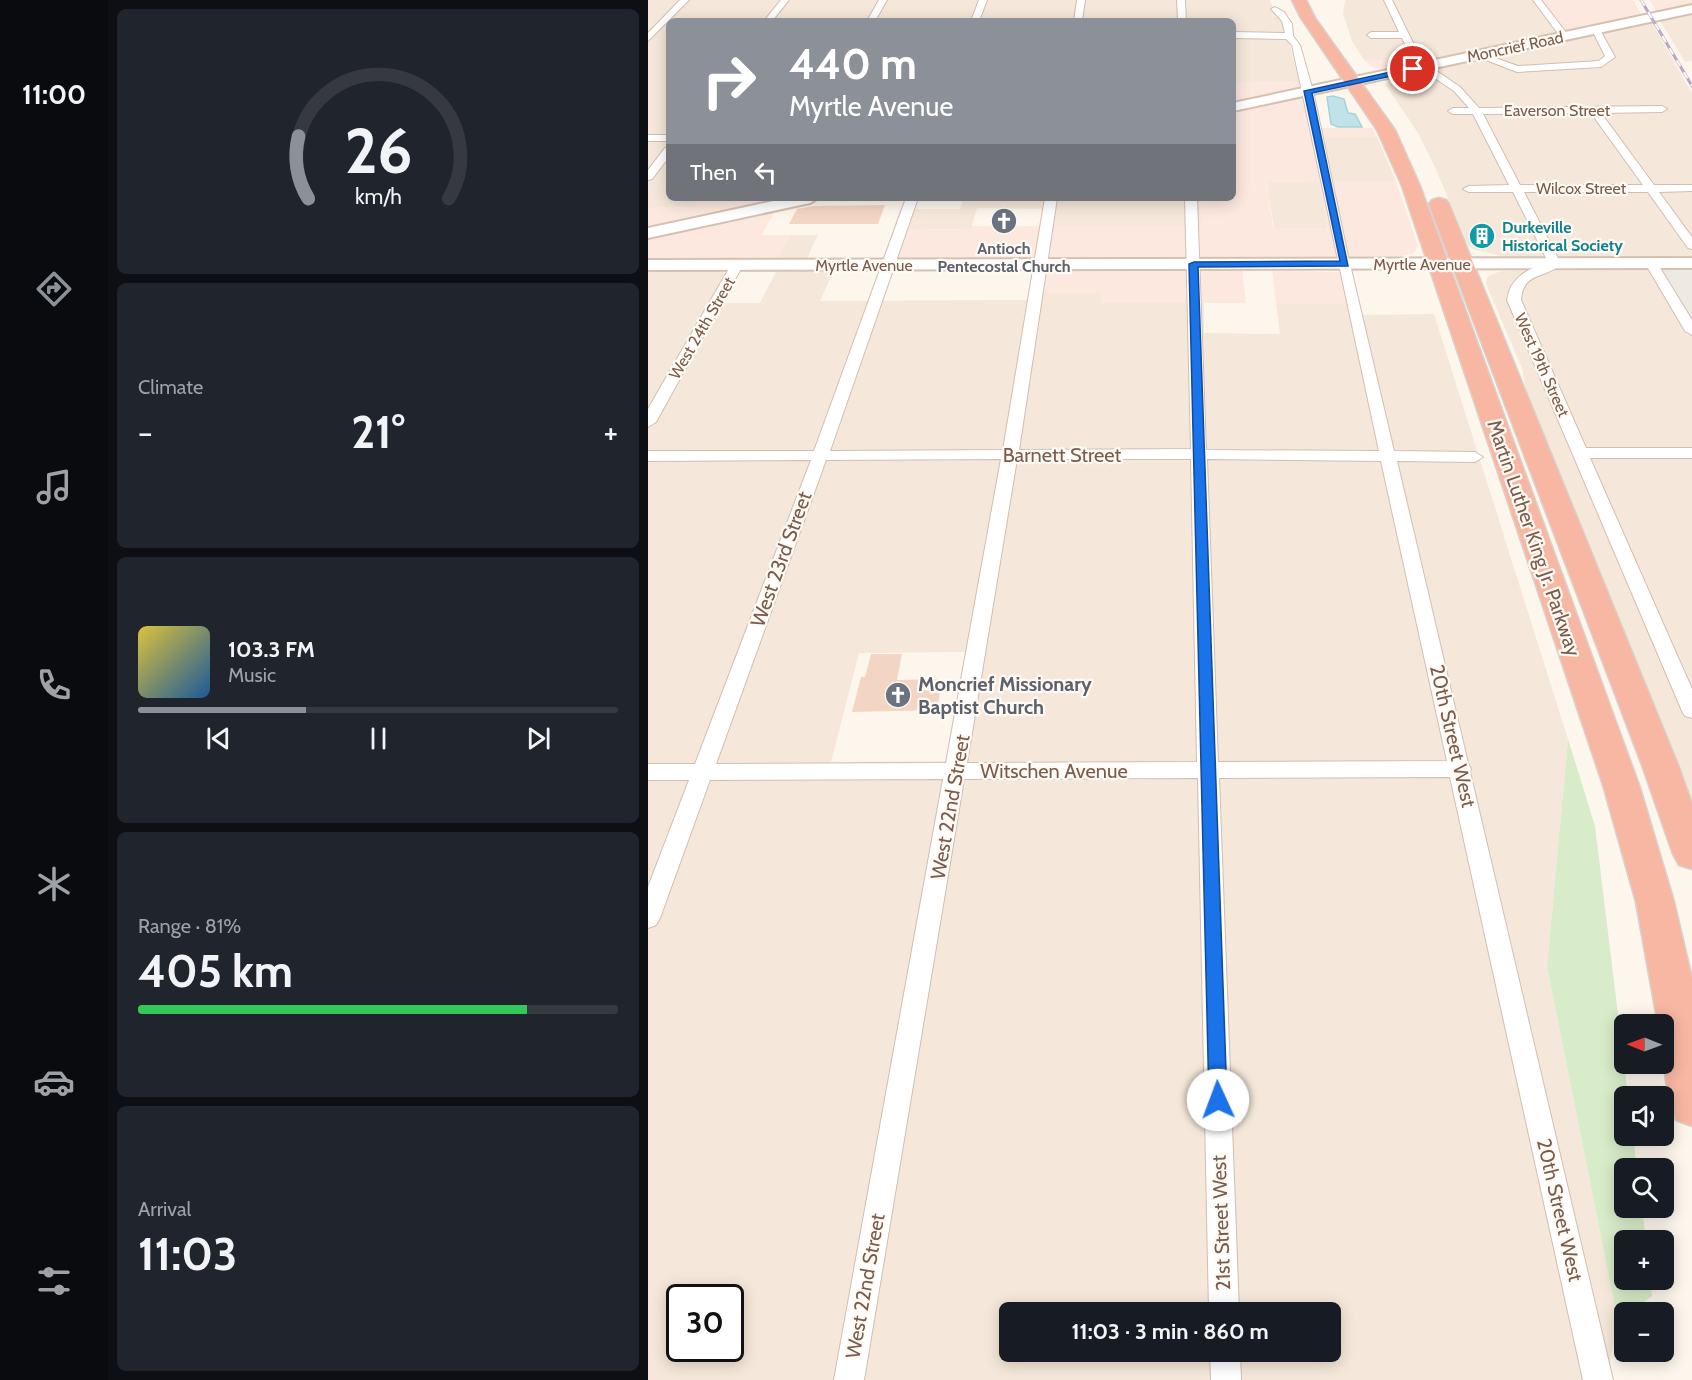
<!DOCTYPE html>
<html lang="en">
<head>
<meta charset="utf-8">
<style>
	body { margin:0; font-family:Cabin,sans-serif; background:#20242c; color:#f1f3f6; height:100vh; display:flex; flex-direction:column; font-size:22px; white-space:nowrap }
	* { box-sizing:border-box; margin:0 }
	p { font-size:20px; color:#9ea1a6 }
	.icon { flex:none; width:33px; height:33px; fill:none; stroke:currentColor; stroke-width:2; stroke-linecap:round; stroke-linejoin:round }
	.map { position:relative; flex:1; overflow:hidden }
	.drawer { display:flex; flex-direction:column; gap:9px; padding:9px; background:#0d0f14; width:540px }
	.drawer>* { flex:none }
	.top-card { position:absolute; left:18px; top:18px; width:570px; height:183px; border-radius:9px; box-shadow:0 3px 15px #0003; background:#8c9099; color:#fff; overflow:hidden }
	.needle { width:39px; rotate:271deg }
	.tools { position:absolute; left:966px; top:1014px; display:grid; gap:12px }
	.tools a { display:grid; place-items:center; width:60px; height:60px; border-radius:9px; background:#171b24; box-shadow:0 3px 15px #0003; font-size:30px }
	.speed { position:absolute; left:18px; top:1284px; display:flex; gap:12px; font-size:30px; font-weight:700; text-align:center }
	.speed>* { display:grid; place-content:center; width:78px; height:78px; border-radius:50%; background:#171b24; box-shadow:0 3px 15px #0003; line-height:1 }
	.speed .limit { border:3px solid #111; border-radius:9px; background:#fff; color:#111 }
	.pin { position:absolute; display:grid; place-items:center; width:51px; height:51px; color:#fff; margin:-26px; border:3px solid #fff; border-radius:50%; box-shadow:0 2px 6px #0007 }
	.me { position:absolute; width:66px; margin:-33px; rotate:358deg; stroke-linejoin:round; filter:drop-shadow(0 0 4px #0008) }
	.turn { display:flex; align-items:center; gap:21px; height:126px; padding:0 24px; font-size:27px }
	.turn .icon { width:78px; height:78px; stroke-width:2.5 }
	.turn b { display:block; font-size:42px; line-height:51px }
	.then { display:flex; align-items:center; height:57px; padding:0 24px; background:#0003; gap:12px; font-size:22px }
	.big { font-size:45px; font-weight:700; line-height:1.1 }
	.drawer .card { flex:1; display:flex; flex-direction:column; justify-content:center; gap:9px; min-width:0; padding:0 21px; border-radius:9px; background:#20242c }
	.drawer .dial { align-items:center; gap:0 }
	.dial svg { height:156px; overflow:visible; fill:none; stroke:#363941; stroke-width:7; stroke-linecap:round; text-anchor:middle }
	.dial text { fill:#f1f3f6; stroke:none }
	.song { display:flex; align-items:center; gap:18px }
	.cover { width:72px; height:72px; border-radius:9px; background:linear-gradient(135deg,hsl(50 70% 55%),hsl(210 70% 35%)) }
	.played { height:6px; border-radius:3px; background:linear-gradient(90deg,#8c9099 35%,#363941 35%) }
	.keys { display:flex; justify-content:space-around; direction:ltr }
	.heat { display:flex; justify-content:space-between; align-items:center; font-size:33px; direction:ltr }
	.charge { height:9px; border-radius:4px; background:linear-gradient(90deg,#34c759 81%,#363941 0) }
	.trip { position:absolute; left:351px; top:1302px; width:342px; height:60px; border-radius:9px; background:#171b24; box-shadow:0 3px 15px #0003; font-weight:700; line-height:60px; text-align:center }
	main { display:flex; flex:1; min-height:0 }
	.tabs { display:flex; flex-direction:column; width:108px; justify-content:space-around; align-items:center; background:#090b0e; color:#9ea1a6 }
	.tabs .icon { width:42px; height:42px }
	.tabs .current { color:#8c9099 }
	.tabs b { font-size:27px; color:#f1f3f6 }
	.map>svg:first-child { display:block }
	.residential { fill:#f5e8da; fill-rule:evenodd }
	.commercial { fill:#fde8e0; fill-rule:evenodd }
	.industrial { fill:#efe9e4 }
	.green { fill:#d8ecc9 }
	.water { fill:#bfe3e8; stroke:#a5d3da; stroke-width:1.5 }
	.building { fill:#f3d5c3 }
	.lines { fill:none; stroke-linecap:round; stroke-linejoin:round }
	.street-casing { stroke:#d1beb0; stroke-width:2 }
	.secondary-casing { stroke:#d6c0b0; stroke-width:4 }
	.highway-casing { stroke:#dad1cd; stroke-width:3 }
	.street { fill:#fff; fill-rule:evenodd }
	.secondary { fill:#fff; fill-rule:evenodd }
	.highway { fill:#f7b7a3; fill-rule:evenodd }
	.rail-casing { stroke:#b9a8c9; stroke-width:3 }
	.rail { stroke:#fffaf3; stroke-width:2; stroke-dasharray:7; stroke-linecap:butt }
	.route { fill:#1a73e8; stroke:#114b97; stroke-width:1.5 }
	.labels { text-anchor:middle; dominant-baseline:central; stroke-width:4.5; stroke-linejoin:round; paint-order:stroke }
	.far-street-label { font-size:16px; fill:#7a5c4d; stroke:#fffaf3 }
	.far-culture-label { font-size:16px; font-weight:bold; fill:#0d838f; stroke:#fffaf3; text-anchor:start }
	.far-worship-label { font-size:16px; font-weight:bold; fill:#5b616d; stroke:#fffaf3 }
	.street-label { font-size:20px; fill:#7a5c4d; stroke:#fffaf3 }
	.worship-label { font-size:20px; font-weight:bold; fill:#5b616d; stroke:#fffaf3; text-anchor:start }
</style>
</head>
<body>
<main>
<nav class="tabs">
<b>11:00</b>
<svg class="icon current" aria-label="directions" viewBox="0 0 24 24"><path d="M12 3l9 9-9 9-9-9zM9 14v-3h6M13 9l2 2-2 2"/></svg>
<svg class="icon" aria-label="music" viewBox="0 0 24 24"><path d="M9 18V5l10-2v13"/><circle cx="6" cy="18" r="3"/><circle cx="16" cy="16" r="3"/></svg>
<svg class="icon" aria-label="phone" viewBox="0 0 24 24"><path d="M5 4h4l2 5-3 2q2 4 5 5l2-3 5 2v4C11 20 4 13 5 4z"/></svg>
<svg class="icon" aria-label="climate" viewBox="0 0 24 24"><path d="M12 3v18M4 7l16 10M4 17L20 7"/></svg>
<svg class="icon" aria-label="car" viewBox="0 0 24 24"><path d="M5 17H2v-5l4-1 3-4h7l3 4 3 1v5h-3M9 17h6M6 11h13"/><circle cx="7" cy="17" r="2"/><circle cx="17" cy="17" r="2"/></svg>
<svg class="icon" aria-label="filters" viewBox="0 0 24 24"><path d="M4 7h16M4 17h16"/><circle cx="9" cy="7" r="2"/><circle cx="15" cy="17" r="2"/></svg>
</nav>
<section class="drawer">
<div class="card dial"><svg viewBox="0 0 100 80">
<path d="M14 69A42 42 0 1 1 86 69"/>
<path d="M14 69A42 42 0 0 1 9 37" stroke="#8c9099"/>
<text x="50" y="56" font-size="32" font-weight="700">26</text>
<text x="50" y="72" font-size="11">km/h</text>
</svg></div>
<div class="card"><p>Climate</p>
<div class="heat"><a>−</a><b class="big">21°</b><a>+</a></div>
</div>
<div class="card">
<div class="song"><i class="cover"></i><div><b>103.3 FM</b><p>Music</p></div></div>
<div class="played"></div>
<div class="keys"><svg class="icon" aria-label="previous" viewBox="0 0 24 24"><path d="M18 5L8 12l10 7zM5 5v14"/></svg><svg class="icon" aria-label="pause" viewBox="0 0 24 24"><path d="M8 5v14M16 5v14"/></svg><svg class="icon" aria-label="next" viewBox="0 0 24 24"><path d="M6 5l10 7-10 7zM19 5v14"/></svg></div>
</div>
<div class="card"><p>Range · 81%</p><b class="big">405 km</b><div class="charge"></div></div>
<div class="card"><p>Arrival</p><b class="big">11:03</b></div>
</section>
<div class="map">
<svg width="1044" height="1380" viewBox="0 0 1044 1380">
	<rect width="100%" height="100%" fill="#fdf6ec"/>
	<g class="residential">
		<polygon points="0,0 622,0 626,11 636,21 651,82 585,83 585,21 21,21 21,198 53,198 47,207 0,208"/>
		<polygon points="697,0 892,0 918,35 763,66 733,60 716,60 704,41 695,14"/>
		<polygon points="1044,12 1044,61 1037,62 1011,19"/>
		<polygon points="1003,21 1044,93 1044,258 853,256 824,249 820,245 786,165 770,133 737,84 745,78 791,67"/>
		<polygon points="662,137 729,137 748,181 671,181 680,228 626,229 619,182 671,181"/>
		<polygon points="316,198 476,200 477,198 552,198 554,226 404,226 407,209 329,208 323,229 245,230 252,209 312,209"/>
		<polygon points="142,235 170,235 158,260 128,260"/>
		<polygon points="927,268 1013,269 1044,316 1044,822 883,416 874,368 838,284 839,278 843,275 853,271"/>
		<path d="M129,270h57l-14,31 209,-1 1,-7h72l-1,10h103v30l76,1 -4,-30h72l3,11 83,-1 134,425 -21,228 71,355 -12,58h-958v-1109h78l-17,32h51zM319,652l-21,109 -115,1 28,-109zM32,1298h50v50h-50zM362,1312h320v40h-320z"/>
	</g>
	<g class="commercial">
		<polygon points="892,0 985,0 995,18 918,35"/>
		<polygon points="1002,0 1044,0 1044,8 1010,15"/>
		<polygon points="760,59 763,66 743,70 726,68 716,60"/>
		<polygon points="651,82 651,89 585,103 585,83"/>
		<path d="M654,97l7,31h63l5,9h-67l9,44h77l22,65 -4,7 -12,3 -184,3 -336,1 11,-30 78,-1 1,-3h230l-2,-28h33v-86zM671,181l9,47h-55l-6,-46z"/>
		<polygon points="53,198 143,198 0,228 0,208 47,207"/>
		<polygon points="127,210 114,235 142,235 128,260 0,260 0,238"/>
		<polygon points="385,270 594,270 598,303 453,303 453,293 382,293"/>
		<polygon points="624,271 693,272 700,304 628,304"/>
	</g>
	<polygon class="industrial" points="1013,269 1044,269 1044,316"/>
	<polygon class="green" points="920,739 947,826 980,1096 976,1096 976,1136 985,1136 989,1168 976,1168 976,1208 994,1208 998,1240 976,1240 976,1280 1002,1280 1004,1296 983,1312 976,1312 976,1317 970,1322 899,967"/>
	<polygon class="water" points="685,96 696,99 700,113 707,114 714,127 690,127 683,124 679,97"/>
	<g class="building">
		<polygon points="237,205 230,224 141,224 149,209 166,206"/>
		<polygon points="223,654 254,654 249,680 294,679 289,710 204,712 213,677 217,677"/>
	</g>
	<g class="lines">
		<g class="street-casing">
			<g id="street">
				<polygon points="32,0 41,0 0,41 0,33"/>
				<polygon points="133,0 141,0 124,21 116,21"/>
				<polygon points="231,0 239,0 227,21 219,21"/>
				<polygon points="331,0 339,0 331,21 323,21"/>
				<polygon points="429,0 437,0 434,21 426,21"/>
				<polygon points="529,0 537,0 538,21 530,21"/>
				<path d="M736,0h8l30,61 38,26 19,21 183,-2 5,3 -5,3 -61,1 53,72h38v6l-33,1 33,45v12l-4,-1 -40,-56h-124l37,72c-15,15 -38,7 -40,36l65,148h106v10h-102l102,231v29l-7,-2 -3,-5 -175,-411c3,-23 21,-31 41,-38l-35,-70h-44l-6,-3 6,-3 40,-1 -36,-71h-20l-5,-3 5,-3h16l-15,-17 -39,-26 -13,-27h-31l-4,-3 4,-3h28zM943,113l52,72h-123l-37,-71z"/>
				<polygon points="885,0 893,0 920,35 920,39 914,39"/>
				<path d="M627,7l9,5 8,12 1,12 7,9 13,46 35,165 46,195 81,1 8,5 -8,5 -78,-1 71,302 3,6 -1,3 143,608h-30l-133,-603 -231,1 20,534h-30l-11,-534 -234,1 -100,601h-30l109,-601 -233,1 -50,138 -4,7 -8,3v-41l41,-107h-41v-16h47l116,-304 -163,1v-10h166l92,-253h12l-88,253 173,-1 42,-252h12l-38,252 172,-1 -6,-251h12l9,252 173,1 -87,-406 -6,-6 -53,-1v-6l52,1 -3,-12 -11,-12zM353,459l-55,304 -230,1 110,-304zM369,459h174l6,303 -230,1zM559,459l174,2 66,300 -229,1z"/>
				<polygon points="948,27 952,30 967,57 953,67 869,72 825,55 833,53 870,66 951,61 957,56 944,30"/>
				<rect x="0" y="135" width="21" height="6"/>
				<polygon points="21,147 21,157 4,179 0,180 0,170 17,148"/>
				<polygon points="1003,259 1009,263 1044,320 1044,335 1037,331 997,263"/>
				<polygon points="89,261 95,265 8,422 0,427 0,409 83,265"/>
				<polygon points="562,1352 592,1352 593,1380 563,1380"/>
			</g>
		</g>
		<g class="secondary-casing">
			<g id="secondary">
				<polygon points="1044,5 1044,13 585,111 585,103"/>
				<polygon points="139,198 170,198 162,203 0,238 0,228"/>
				<polygon points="1044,258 1044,268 0,270 0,260"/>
			</g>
		</g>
		<g class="highway-casing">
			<g id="highway">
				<path d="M644,0h14l9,18 80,112 25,56 220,602 34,114 18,77v147l-16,-6c-13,-30 -12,-63 -12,-96h-6l-22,-122 -32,-114 -202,-602 -25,-56 -76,-112z"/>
				<polygon points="791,198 798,200 801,204 1030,765 1044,804 1044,869 1031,865 1025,854 994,765 781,204 784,200"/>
			</g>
		</g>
		<use href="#street" class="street"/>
		<use href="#secondary" class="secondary"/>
		<use href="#highway" class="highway"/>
		<g class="rail-casing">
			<polyline id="rail" points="993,0 1044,86"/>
		</g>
		<use href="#rail" class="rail"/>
	</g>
	<polygon class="route" points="765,67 767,71 664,93 700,266 550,267 579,1100 576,1107 570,1109 563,1107 561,1100 541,264 546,262 692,261 656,91"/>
	<defs>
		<g id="church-disc" transform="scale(1.35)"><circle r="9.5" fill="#6b7280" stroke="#fffaf3"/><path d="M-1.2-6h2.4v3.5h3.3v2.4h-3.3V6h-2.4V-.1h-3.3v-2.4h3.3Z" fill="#fff"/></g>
		<g id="building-disc" transform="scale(1.35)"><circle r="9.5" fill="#0f9aa8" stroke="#fffaf3"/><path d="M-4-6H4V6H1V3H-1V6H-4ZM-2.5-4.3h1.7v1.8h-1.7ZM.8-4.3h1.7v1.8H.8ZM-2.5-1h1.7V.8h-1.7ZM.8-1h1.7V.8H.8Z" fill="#fff"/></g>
	</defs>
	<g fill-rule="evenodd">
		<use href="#church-disc" x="356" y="221"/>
		<use href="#building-disc" x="834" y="236"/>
		<use href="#church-disc" x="250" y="695"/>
	</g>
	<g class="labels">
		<g class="far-street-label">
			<text transform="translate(867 47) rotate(-12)">Moncrief Road</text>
			<text x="909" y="110">Eaverson Street</text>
			<text x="933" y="188">Wilcox Street</text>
			<text x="774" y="264">Myrtle Avenue</text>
			<text x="216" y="265">Myrtle Avenue</text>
			<text transform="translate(54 328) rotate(-60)">West 24th Street</text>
			<text transform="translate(894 365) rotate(66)">West 19th Street</text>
		</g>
		<g class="far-culture-label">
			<text x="854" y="227">Durkeville<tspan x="854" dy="18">Historical Society</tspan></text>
		</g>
		<g class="far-worship-label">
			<text x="356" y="248">Antioch<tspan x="356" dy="18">Pentecostal Church</tspan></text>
		</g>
		<g class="street-label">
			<text x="414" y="455">Barnett Street</text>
			<text transform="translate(886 538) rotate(71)">Martin Luther King Jr. Parkway</text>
			<text transform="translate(133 559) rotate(-70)">West 23rd Street</text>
			<text transform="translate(805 736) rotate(77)">20th Street West</text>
			<text x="406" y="771">Witschen Avenue</text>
			<text transform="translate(302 807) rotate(-80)">West 22nd Street</text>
			<text transform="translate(912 1210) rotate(77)">20th Street West</text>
			<text transform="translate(573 1223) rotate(-92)">21st Street West</text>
			<text transform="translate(217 1286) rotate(-80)">West 22nd Street</text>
		</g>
		<g class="worship-label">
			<text x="270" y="684">Moncrief Missionary<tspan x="270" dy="23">Baptist Church</tspan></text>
		</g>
	</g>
</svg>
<div class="tools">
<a><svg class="needle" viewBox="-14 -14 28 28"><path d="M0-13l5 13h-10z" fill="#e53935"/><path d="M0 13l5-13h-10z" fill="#9ea1a6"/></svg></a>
<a><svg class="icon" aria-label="sound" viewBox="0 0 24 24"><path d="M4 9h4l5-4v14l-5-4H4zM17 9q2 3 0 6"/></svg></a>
<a><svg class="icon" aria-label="search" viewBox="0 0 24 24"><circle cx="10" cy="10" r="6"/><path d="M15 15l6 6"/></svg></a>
<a>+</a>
<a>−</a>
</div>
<div class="speed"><div class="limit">30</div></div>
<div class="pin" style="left:765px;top:69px;background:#d93025"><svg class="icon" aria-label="arrive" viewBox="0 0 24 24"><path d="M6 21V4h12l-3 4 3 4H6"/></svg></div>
<svg class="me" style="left:570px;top:1100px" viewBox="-20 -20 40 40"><circle r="19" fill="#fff"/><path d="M0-13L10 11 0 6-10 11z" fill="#1a73e8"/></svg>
<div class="trip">11:03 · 3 min · 860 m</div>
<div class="top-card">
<div class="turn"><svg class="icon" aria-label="right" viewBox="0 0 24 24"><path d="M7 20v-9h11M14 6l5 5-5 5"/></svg><div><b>440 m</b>Myrtle Avenue</div></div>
<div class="then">Then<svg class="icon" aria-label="left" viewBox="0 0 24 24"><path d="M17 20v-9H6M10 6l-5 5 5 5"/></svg></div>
</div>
</div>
</main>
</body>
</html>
